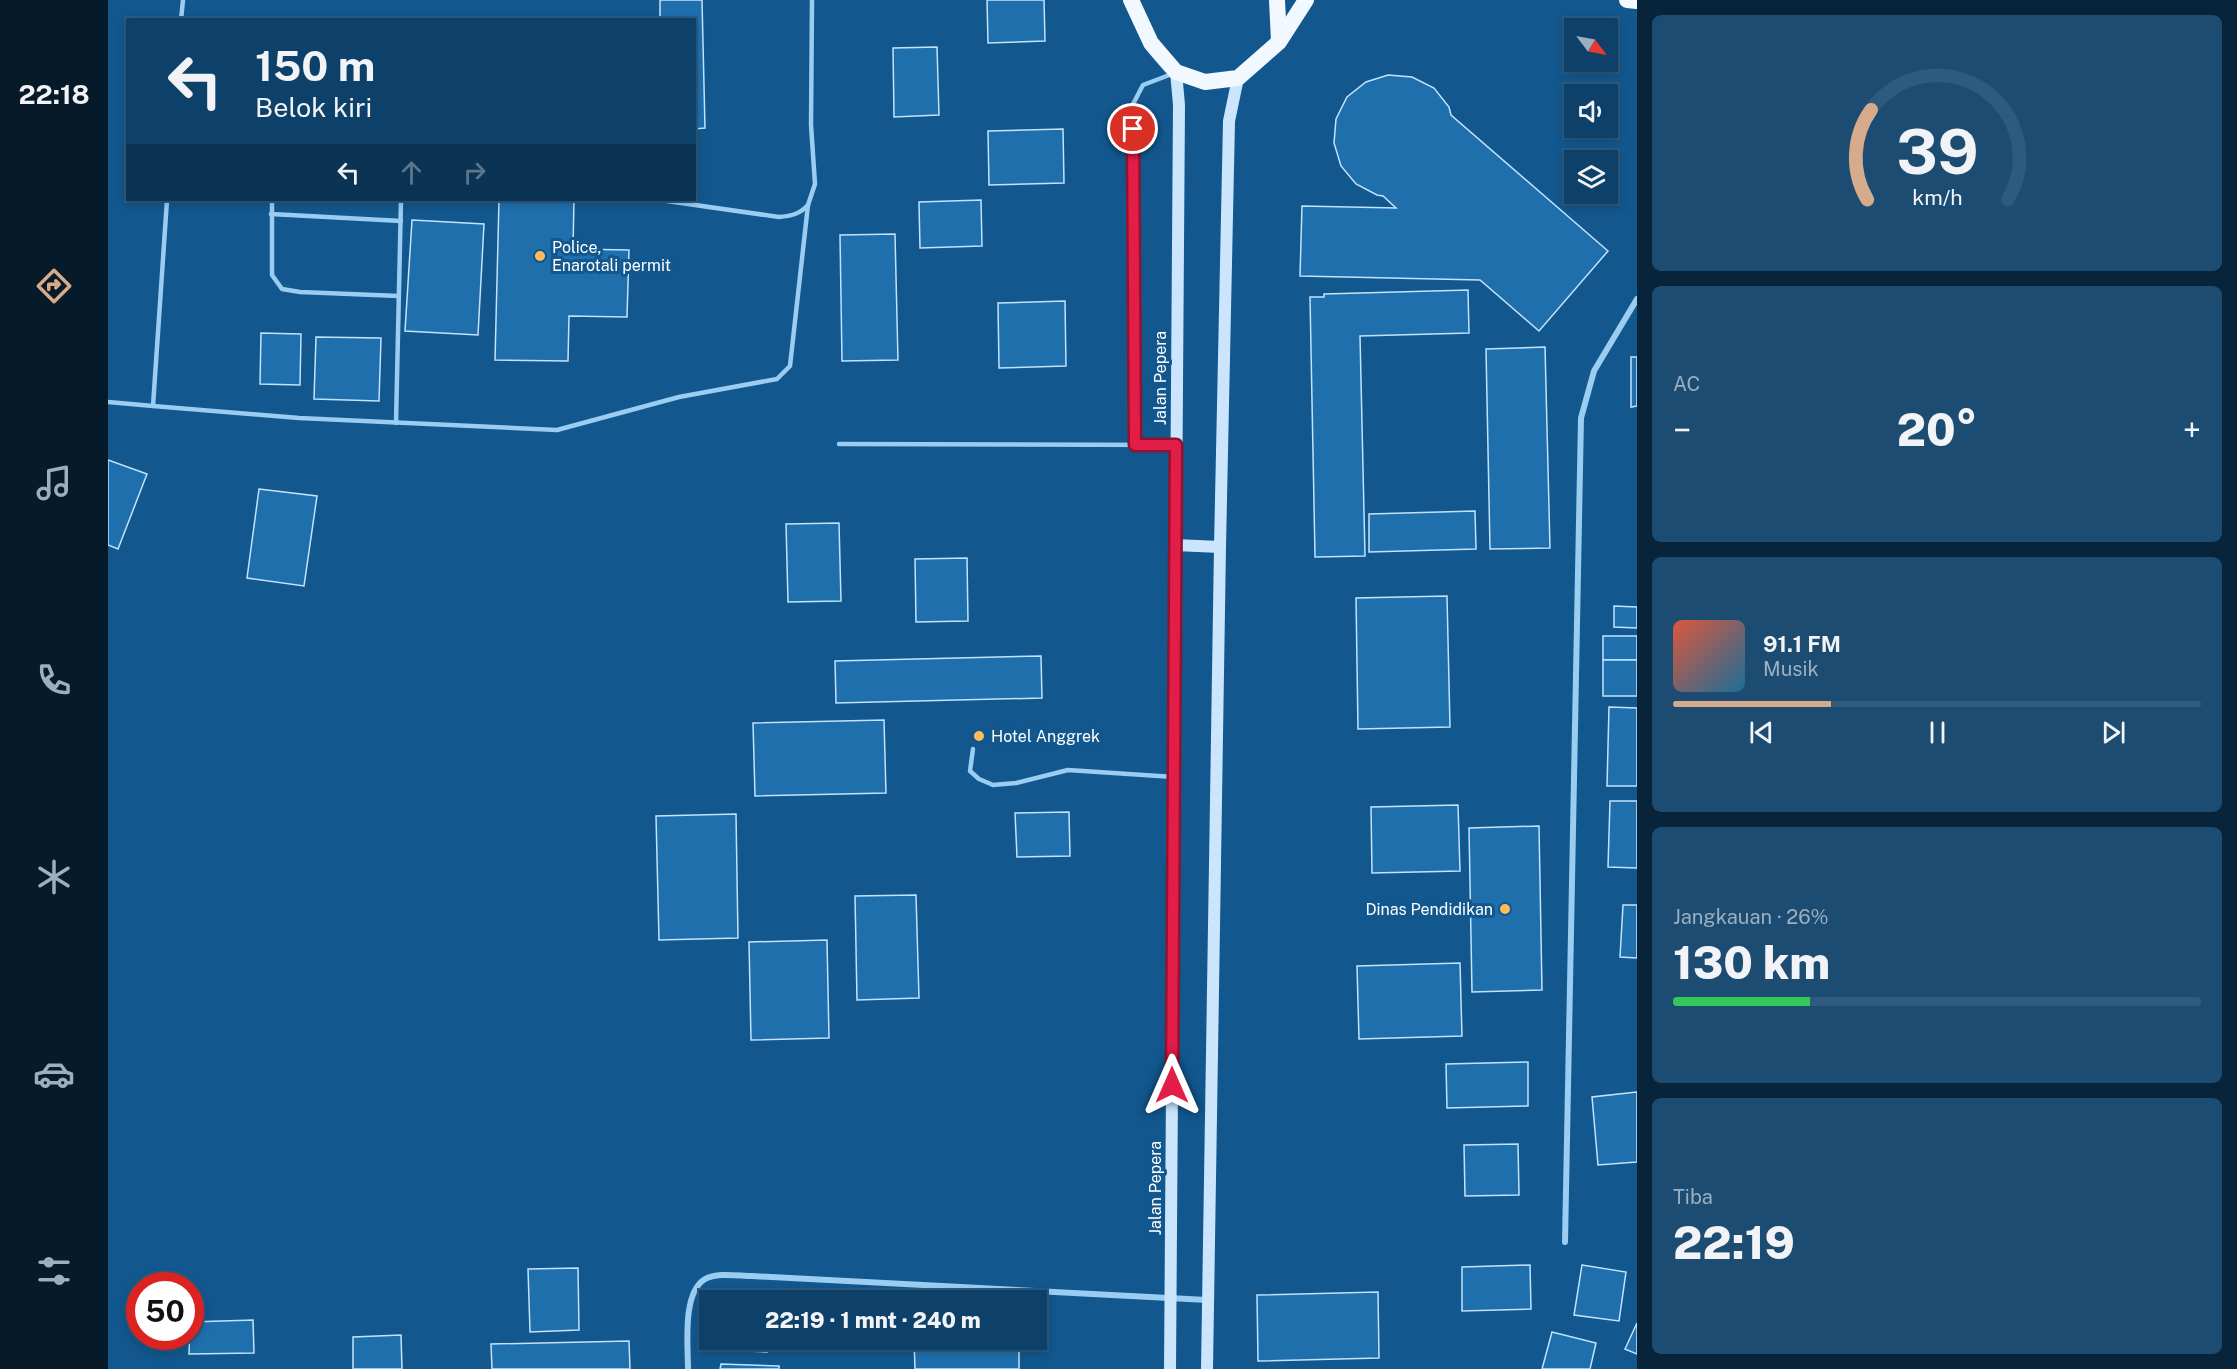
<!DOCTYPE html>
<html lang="id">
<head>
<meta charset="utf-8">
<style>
	body { margin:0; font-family:"Public Sans",sans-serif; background:#1c4c72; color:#f1f3f6; height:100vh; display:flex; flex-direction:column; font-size:22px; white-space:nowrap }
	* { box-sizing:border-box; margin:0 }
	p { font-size:20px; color:#9bafc1 }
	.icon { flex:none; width:33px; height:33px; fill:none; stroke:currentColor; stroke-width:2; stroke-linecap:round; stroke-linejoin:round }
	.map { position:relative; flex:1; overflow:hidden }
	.details { display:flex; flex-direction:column; gap:15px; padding:15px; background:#08243a; width:600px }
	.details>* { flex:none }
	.hud { position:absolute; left:18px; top:18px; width:570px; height:183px; border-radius:0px; box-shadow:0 3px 9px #0003,0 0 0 2px #2e5a7e; background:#0e416a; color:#f1f3f6; overflow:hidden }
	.needle { width:39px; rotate:122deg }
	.fabs { position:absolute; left:1456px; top:18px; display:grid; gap:12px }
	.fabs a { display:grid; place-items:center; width:54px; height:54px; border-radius:0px; background:#0e416a; box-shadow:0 3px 9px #0003,0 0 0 2px #2e5a7e; font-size:30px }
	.speed { position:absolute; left:18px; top:1272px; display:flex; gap:12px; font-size:30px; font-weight:700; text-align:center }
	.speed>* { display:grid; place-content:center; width:78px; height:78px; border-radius:50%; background:#0e416a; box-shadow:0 3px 9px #0003,0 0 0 2px #2e5a7e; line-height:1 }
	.speed .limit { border:9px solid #d22; background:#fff; color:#111 }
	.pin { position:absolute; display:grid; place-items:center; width:51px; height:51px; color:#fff; margin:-26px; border:3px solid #fff; border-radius:50%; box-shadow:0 2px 6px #0007 }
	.me { position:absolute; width:66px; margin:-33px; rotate:0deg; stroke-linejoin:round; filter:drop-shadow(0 0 4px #0008) }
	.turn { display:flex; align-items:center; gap:21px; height:126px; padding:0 30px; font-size:27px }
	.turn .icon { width:78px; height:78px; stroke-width:2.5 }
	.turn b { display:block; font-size:42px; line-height:51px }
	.lanes { display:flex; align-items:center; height:57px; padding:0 30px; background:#0003; justify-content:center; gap:30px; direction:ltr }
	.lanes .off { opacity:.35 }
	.big { font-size:45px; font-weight:800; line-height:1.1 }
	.details .widget { flex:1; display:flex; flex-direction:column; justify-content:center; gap:9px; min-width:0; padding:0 21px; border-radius:9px; background:#1c4c72 }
	.details .dial { align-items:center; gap:0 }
	.dial svg { height:156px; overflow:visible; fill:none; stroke:#2e5a7e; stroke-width:7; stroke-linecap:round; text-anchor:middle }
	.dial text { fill:#f1f3f6; stroke:none }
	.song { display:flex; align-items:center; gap:18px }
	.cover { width:72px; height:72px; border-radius:9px; background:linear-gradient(135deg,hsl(10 70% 55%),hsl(200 70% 35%)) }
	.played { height:6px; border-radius:3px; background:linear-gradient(90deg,#d6ab8b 30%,#2e5a7e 30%) }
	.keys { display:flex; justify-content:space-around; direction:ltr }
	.heat { display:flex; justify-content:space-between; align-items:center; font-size:33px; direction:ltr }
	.charge { height:9px; border-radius:4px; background:linear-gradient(90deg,#34c759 26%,#2e5a7e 0) }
	.trip { position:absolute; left:591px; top:1290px; width:348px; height:60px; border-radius:0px; background:#0e416a; box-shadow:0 3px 9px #0003,0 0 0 2px #2e5a7e; font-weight:800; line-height:60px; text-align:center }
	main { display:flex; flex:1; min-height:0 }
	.tabs { display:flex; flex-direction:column; width:108px; justify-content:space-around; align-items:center; background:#061a2a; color:#9bafc1 }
	.tabs .icon { width:42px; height:42px }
	.tabs .selected { color:#d6ab8b }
	.tabs b { font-size:27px; color:#f1f3f6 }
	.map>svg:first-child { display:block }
	.building { fill:#1f6fad; stroke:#c2e3fd; stroke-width:1.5 }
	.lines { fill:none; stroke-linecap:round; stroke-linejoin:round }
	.service { stroke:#9bccf1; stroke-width:4.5 }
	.minor { stroke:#9bccf1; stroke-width:6 }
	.secondary { stroke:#cae5fc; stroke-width:12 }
	.trunk { stroke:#f2f8ff; stroke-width:16 }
	.route-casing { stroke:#92132f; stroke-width:15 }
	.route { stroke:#e11d48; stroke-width:10 }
	.poi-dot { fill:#ffbc5b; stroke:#12578d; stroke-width:2 }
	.labels { text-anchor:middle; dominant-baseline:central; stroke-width:6; stroke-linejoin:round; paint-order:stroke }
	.poi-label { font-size:16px; fill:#fff; stroke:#12578d; text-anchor:start }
	.street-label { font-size:16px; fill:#fff; stroke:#12578d }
</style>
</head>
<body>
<main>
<nav class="tabs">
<b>22:18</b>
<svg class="icon selected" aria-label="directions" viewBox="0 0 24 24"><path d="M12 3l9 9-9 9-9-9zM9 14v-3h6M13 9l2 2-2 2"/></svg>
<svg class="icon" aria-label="music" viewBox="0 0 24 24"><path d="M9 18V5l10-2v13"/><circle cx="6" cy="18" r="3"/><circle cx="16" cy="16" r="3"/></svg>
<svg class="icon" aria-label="phone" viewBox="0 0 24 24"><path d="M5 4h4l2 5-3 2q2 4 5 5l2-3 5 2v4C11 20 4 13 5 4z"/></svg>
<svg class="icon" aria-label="climate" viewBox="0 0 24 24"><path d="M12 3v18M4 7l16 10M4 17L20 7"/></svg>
<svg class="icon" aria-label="car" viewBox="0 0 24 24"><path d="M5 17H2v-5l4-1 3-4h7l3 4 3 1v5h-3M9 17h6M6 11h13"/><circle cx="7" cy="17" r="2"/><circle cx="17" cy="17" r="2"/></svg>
<svg class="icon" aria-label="filters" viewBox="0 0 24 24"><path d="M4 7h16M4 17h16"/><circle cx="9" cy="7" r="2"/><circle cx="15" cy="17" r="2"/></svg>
</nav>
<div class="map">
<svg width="1529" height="1369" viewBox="0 0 1529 1369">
	<rect width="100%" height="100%" fill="#12578d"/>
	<g class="building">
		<polygon points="552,0 594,0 597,128 586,129 586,20 552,20"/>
		<polygon points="879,0 936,0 937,41 880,43"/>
		<polygon points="829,47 831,115 786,117 785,48"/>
		<polygon points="1280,75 1304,77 1326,88 1341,107 1343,115 1500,251 1431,331 1372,280 1192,276 1194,206 1288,208 1275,196 1269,195 1248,184 1233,166 1226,143 1228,119 1239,97 1258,82"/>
		<polygon points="955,129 956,183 881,185 880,131"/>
		<polygon points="391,200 466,200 465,249 521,250 519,317 461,316 460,361 387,360"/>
		<polygon points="873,200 874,246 812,248 811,202"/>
		<polygon points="304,220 376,224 370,335 297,331"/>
		<polygon points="787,234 790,360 734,361 732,235"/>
		<polygon points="1360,290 1361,333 1252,336 1257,556 1207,557 1202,297 1216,297 1216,294"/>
		<polygon points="957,301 958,366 891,368 890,303"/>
		<polygon points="153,333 193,334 192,385 152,384"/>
		<polygon points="208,337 273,338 271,401 206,399"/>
		<polygon points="1437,347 1442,548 1382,549 1378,349"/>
		<polygon points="1523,357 1529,357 1529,406 1523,407"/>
		<polygon points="0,460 39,474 10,549 0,545"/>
		<polygon points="151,489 209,496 196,586 139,578"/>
		<polygon points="1367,511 1368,549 1261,552 1261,514"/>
		<polygon points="731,523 733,601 680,602 678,524"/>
		<polygon points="859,558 860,621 808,622 807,559"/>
		<polygon points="1339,596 1342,727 1250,729 1248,598"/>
		<polygon points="1506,606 1529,607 1529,628 1506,627"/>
		<rect x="1495" y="636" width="34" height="24"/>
		<polygon points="933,656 934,698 728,703 727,661"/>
		<rect x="1495" y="660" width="34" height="36"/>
		<polygon points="1501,707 1529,708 1529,786 1499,786"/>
		<polygon points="776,720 778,793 647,796 645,723"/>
		<polygon points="1502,801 1529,801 1529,868 1500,867"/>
		<polygon points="1350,805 1352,871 1264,873 1263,807"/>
		<polygon points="961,812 962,856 909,857 907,813"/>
		<polygon points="628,814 630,938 551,940 548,816"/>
		<polygon points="1431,826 1434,990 1364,992 1361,828"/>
		<polygon points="808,895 811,998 749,1000 747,896"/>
		<polygon points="1515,905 1529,905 1529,958 1512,957"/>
		<polygon points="719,940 721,1038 643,1040 641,942"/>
		<polygon points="1352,963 1354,1036 1251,1039 1249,966"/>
		<polygon points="1420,1062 1420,1106 1339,1108 1338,1064"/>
		<polygon points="1529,1092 1529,1162 1490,1165 1484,1097"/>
		<polygon points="1410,1144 1411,1195 1357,1196 1356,1145"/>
		<polygon points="1422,1265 1423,1309 1354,1311 1354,1267"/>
		<polygon points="1474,1265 1518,1272 1511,1321 1466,1315"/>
		<polygon points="470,1268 471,1330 422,1332 420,1269"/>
		<polygon points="1270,1292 1271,1358 1150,1361 1149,1295"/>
		<polygon points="615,1293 661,1294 660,1300 615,1300"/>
		<polygon points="145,1320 146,1353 81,1354 82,1322"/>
		<polygon points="1529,1323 1529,1354 1517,1349"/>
		<polygon points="1444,1332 1488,1343 1482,1369 1434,1369"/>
		<polygon points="293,1335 294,1369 245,1369 245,1337"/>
		<polygon points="613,1340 659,1340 659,1352 613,1350"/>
		<polygon points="806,1340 911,1340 911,1369 807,1369"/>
		<polygon points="521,1341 522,1369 384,1369 383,1344"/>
		<polygon points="613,1364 671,1366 671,1369 612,1369"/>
	</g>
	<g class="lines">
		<g class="service">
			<polyline points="73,20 75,0"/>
			<polyline points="59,200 45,406 191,418 449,430 571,397 669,379 682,366 700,205 707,184 703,125 704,0"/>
			<polyline points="164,200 164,275 174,289 192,292 291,296"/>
			<path d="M552,200l119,17c12,-1 21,-3 29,-12"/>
			<polyline points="163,214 293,221"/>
			<polyline points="0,402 45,406"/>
			<polyline points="288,423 293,200"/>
			<polyline points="731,444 1068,445"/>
			<polyline points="1027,445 1024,106 1035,85 1064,74"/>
			<polyline points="865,749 862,771 871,779 885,785 908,783 960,770 1066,777"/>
		</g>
		<g class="minor">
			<polyline points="1457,1242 1473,418 1486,371 1529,299"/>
			<path d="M580,1369c0,-24 -6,-76 17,-90 12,-7 34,-3 47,-3l455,24"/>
		</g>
		<g class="secondary">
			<polyline points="1067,545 1112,547"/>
			<polyline points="1062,1369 1071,105 1068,72"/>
			<polyline points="1099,1369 1112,547 1121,121 1130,78"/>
		</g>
		<g class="trunk">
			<polyline points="1023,0 1043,43 1054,56 1068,72 1097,82 1130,78 1171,42 1198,0"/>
			<polyline points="1169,0 1171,41"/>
			<polyline points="1519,0 1529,1"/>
		</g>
	</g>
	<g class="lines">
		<g class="route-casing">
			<polyline id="route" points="1025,129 1027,445 1068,445 1064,1085"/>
		</g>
		<use href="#route" class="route"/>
	</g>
	<g class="poi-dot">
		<circle cx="432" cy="256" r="6"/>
		<circle cx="871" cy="736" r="6"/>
		<circle cx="1397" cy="909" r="6"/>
	</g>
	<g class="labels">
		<g class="poi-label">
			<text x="444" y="247">Police,<tspan x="444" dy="18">Enarotali permit</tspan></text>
			<text x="883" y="736">Hotel Anggrek</text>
			<text x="1385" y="909" text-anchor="end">Dinas Pendidikan</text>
		</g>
		<g class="street-label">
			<text transform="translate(1052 378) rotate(-90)">Jalan Pepera</text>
			<text transform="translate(1047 1188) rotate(-90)">Jalan Pepera</text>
		</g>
	</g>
</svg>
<div class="fabs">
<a><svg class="needle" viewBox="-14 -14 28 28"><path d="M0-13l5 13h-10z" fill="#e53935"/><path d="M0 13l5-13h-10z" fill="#9bafc1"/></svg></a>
<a><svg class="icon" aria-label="sound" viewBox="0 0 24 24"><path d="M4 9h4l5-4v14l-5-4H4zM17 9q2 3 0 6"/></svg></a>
<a><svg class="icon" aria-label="layers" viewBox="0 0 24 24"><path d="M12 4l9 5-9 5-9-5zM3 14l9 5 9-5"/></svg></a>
</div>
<div class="speed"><div class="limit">50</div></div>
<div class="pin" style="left:1025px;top:129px;background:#d93025"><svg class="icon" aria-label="arrive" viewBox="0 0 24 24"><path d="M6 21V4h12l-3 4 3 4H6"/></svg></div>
<svg class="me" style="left:1064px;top:1085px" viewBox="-20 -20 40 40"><path d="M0-17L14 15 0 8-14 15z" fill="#e11d48" stroke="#fff" stroke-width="4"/></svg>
<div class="trip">22:19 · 1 mnt · 240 m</div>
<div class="hud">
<div class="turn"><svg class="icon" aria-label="left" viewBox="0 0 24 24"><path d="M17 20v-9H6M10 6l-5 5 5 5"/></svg><div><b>150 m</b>Belok kiri</div></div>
<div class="lanes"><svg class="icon" aria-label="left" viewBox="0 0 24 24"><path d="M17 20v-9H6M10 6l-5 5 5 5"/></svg><svg class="icon off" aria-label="ahead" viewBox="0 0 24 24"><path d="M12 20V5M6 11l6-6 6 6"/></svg><svg class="icon off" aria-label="right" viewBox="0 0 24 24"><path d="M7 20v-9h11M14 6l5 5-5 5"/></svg></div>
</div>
</div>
<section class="details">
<div class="widget dial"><svg viewBox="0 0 100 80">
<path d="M14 69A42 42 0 1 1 86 69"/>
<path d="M14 69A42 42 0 0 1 16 23" stroke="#d6ab8b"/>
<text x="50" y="56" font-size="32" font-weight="700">39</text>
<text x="50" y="72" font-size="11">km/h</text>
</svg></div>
<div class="widget"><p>AC</p>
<div class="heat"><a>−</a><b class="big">20°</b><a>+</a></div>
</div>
<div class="widget">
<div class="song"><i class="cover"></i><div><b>91.1 FM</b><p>Musik</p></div></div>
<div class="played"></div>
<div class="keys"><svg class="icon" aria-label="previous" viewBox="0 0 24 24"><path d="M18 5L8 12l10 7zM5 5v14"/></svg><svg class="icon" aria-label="pause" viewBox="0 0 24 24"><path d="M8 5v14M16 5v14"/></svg><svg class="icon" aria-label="next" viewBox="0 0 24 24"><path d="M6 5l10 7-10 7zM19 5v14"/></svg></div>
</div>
<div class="widget"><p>Jangkauan · 26%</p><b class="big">130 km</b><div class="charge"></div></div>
<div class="widget"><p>Tiba</p><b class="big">22:19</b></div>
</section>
</main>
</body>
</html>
